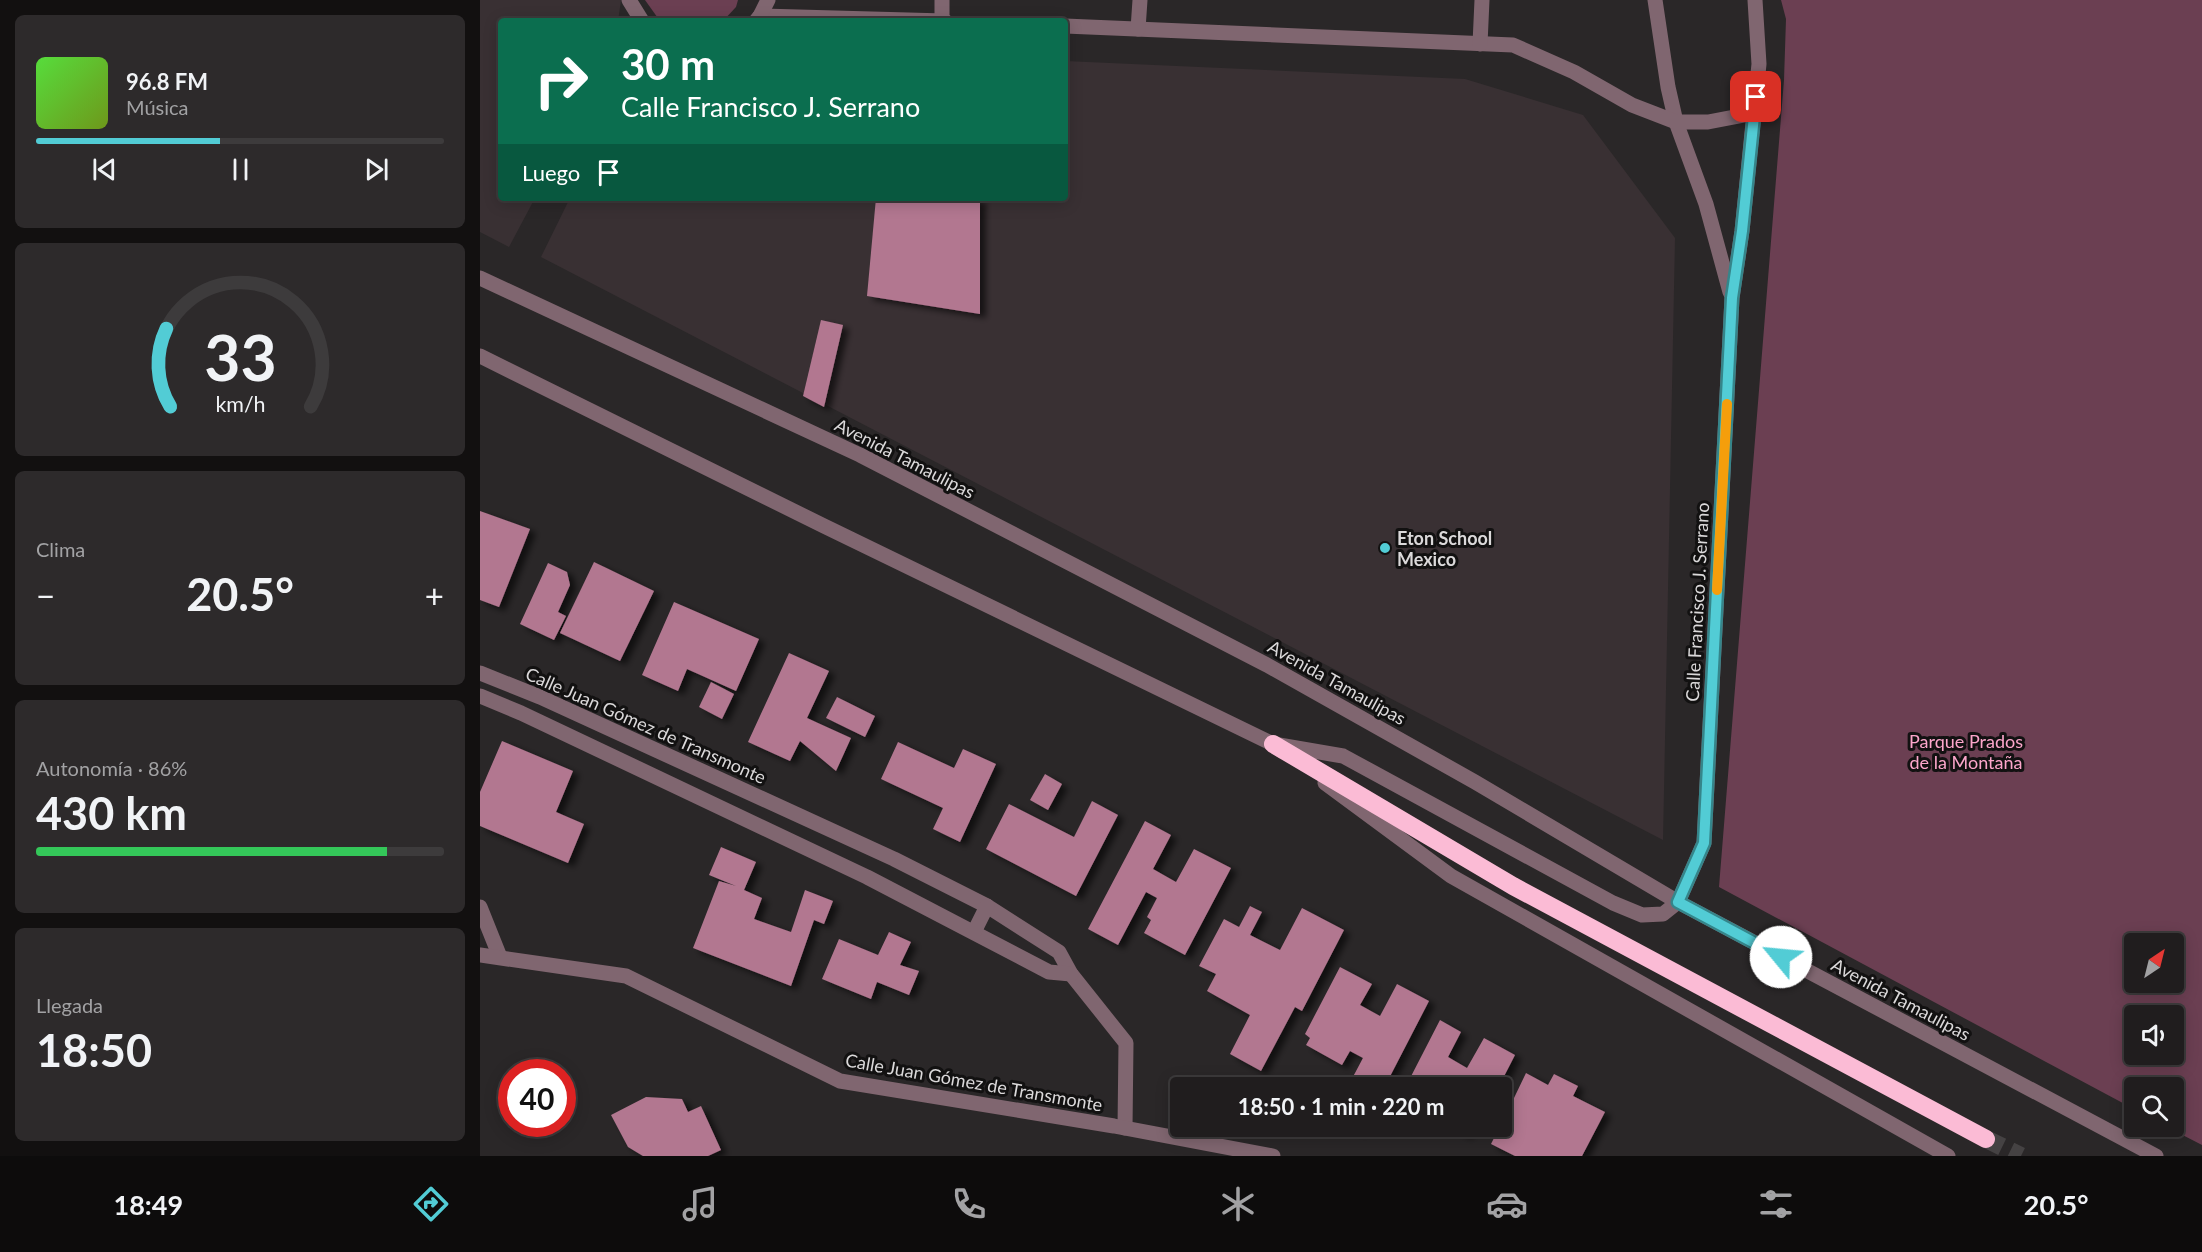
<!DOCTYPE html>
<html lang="es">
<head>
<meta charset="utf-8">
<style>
	body { margin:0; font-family:Lato,sans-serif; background:#2d2a2b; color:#f1f3f6; height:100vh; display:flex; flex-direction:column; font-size:22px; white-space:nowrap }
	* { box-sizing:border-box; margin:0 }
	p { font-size:20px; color:#a2a2a4 }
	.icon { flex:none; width:33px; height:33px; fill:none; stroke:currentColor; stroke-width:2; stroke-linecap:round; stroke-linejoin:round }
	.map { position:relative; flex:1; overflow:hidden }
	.drawer { display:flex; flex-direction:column; gap:15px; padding:15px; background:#121010; width:480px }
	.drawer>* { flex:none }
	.guide { position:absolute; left:18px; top:18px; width:570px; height:183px; border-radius:6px; box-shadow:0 3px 15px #0003,0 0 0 2px #3d3b3c; background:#0b6e4f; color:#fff; overflow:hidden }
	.needle { width:39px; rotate:35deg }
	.tools { position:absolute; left:1644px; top:933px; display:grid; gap:12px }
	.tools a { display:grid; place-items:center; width:60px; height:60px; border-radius:6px; background:#201d1e; box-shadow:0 3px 15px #0003,0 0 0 2px #3d3b3c; font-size:30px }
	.speed { position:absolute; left:18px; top:1059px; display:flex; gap:12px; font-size:30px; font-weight:700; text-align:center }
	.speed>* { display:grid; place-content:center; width:78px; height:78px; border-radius:50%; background:#201d1e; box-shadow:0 3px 15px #0003,0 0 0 2px #3d3b3c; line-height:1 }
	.speed .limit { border:9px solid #d22; background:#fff; color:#111 }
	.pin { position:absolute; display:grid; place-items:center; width:51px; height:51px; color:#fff; margin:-26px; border-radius:12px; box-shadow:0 3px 9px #0006 }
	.me { position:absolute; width:66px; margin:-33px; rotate:298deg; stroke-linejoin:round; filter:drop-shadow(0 0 4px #0008) }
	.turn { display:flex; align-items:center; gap:21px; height:126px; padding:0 24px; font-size:27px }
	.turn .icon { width:78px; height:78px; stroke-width:2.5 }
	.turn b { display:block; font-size:42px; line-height:51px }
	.then { display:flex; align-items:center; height:57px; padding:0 24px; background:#0003; gap:12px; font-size:22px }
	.big { font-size:45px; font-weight:700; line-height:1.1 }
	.drawer .card { flex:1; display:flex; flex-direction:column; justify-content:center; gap:9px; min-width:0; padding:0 21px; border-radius:9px; background:#2d2a2b }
	.drawer .dial { align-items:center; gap:0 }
	.dial svg { height:156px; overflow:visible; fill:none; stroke:#3d3b3c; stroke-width:7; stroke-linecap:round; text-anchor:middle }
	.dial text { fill:#f1f3f6; stroke:none }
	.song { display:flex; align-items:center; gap:18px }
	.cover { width:72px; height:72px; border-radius:9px; background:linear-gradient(135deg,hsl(110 70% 55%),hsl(80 70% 35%)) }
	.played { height:6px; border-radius:3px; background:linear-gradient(90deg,#52ccd5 45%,#3d3b3c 45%) }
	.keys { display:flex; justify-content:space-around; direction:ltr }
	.heat { display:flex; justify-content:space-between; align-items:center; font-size:33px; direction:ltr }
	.charge { height:9px; border-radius:4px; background:linear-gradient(90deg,#34c759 86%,#3d3b3c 0) }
	.trip { position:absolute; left:690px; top:1077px; width:342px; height:60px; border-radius:6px; background:#201d1e; box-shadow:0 3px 15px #0003,0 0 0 2px #3d3b3c; font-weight:700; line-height:60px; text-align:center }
	.menu { display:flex; height:96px; justify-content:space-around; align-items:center; background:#0d0c0c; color:#a2a2a4 }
	.menu .icon { width:42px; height:42px }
	.menu .selected { color:#52ccd5 }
	.menu b { font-size:27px; color:#f1f3f6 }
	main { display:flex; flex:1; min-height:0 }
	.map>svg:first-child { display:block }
	.built { fill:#393033 }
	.green { fill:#6b3f52; fill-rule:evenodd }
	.building { fill:#b27790; filter:url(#shadow) }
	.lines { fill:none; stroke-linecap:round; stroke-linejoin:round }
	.highway-tunnel { stroke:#454243; stroke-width:18; stroke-dasharray:18 9; stroke-linecap:butt }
	.minor { stroke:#806670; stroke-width:15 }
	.highway { stroke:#fbbbd5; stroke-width:18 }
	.route-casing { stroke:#35858a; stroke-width:15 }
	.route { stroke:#52ccd5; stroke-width:10 }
	.slow { stroke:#f59e0b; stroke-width:10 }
	.poi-dot { fill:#52ccd5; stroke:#121111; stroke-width:2 }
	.labels { text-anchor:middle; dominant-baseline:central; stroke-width:6; stroke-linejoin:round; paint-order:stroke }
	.street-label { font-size:18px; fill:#dbd9da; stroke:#121111 }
	.poi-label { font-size:18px; font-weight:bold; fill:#dbd9da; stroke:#121111; text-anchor:start }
	.park-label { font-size:18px; fill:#fca6cb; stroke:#121111 }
</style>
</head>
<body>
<main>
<section class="drawer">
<div class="card">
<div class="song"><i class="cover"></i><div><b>96.8 FM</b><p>Música</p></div></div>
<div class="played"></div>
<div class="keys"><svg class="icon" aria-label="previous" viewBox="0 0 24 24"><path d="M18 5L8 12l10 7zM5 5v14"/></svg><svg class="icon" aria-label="pause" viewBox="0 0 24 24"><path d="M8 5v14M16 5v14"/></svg><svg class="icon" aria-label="next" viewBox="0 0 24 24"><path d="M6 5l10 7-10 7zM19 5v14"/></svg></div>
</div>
<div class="card dial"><svg viewBox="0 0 100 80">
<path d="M14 69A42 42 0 1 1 86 69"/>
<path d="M14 69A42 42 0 0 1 12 29" stroke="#52ccd5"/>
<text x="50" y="56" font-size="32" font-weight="700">33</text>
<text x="50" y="72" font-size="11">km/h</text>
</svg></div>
<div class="card"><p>Clima</p>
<div class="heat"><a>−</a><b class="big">20.5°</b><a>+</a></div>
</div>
<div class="card"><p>Autonomía · 86%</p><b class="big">430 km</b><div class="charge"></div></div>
<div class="card"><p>Llegada</p><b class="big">18:50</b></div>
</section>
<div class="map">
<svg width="1722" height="1156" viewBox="0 0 1722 1156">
	<defs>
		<filter id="shadow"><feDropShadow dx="6" dy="4" stdDeviation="3" flood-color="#0009"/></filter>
	</defs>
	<rect width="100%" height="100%" fill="#2a2728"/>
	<g class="built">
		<polygon points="0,0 141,0 138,21 21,21 21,198 55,198 29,247 0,232"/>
		<polygon points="585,61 985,79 1103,115 1195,238 1183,840 61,257 90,198 585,198"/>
	</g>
	<g class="green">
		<polygon points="165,0 258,0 256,7 243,21 180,21"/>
		<path d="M1301,0h421v1145l-35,-18 7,-1v-38h-40v21l-415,-222 65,-807 2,-61zM1654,944h40v38h-40zM1654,1016h40v38h-40z"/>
	</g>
	<g class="building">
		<polygon points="396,198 500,198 500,314 387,296"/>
		<polygon points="341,320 363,325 344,407 323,396"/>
		<polygon points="0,511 50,529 19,607 0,600"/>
		<polygon points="114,562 174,591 140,661 80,633"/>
		<polygon points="68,563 87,572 90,585 78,612 86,616 74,640 40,624"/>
		<polygon points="194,602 279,639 256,691 207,669 198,691 162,675"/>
		<polygon points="309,653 349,671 327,718 371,738 356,771 320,741 310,761 268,742"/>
		<polygon points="231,682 254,694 242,719 219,707"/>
		<polygon points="357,697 395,716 385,737 346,718"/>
		<polygon points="22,741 93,771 76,812 104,824 88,863 0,826 0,792"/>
		<polygon points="418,742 474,768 483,749 516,764 480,842 453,829 463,808 401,779"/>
		<polygon points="565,774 582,784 568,810 550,800"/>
		<polygon points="612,801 638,815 596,896 506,849 529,804 594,837"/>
		<polygon points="665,821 691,835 673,869 696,882 714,849 751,868 705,955 664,933 671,920 667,917 677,898 666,892 638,945 608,929"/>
		<polygon points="241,847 276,862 264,890 282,898 274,919 311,932 325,890 353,901 344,924 334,920 311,986 213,948 239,881 256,886 229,875"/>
		<polygon points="770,906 782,912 770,935 800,950 822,908 864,930 822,1011 815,1007 781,1071 750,1054 770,1015 727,991 736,974 719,966 744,919 759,927"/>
		<polygon points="409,932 431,942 420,965 439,971 429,995 397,982 391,999 342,979 359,939 398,955"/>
		<polygon points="860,967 892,984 880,1005 900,1016 917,984 949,1001 904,1088 867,1088 883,1058 870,1051 862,1065 826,1045 830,1038 825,1034"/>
		<polygon points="960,1020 981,1032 968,1057 987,1068 1004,1038 1035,1055 1018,1088 925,1088"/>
		<polygon points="1046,1073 1068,1085 1074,1074 1098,1086 1093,1096 1125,1112 1102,1156 1035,1156 1011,1144 1020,1126 1022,1126 1022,1123"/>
		<polygon points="166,1097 202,1099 208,1112 221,1106 241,1150 228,1156 163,1156 148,1147 131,1115"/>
		<polygon points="869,1126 883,1126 880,1132"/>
		<polygon points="970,1126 990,1126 986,1135"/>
	</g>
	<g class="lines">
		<polyline class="highway-tunnel" points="1506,1139 1541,1156"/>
		<g class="minor">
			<polyline points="149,0 162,21"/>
			<polyline points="462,0 462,21"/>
			<polyline points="1175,0 1188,87 1196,122 1226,204 1250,292"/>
			<polyline points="280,16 465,21"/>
			<polyline points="276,21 280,16 288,0"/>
			<polyline points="585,26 1033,45 1094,72 1152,105 1196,122 1228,122 1275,113"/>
			<polyline points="658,29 660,0"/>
			<polyline points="1000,44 1002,0"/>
			<polyline points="0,278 380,455 787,665 995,782 1198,902 1676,1156"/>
			<polyline points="0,356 344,526 793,744 802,751"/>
			<polyline points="0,673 60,697 414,859 507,906 579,952 591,974 646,1043 645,1128"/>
			<polyline points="0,696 41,713 387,877 569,972 591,974"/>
			<polyline points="799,745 863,756 1133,903 1162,915 1183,914 1198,902 1224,843 1252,298 1262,231 1279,64 1275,0"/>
			<polyline points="845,783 971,876 1468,1156"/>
			<polyline points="0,907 20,957"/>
			<polyline points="494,932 507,906"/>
			<polyline points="0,955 146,976 360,1081 634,1126 793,1156"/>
		</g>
		<polyline class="highway" points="793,744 1033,886 1506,1139"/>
	</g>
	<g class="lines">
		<g class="route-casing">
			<polyline id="route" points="1276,97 1262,231 1252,298 1224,843 1198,902 1301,957"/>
		</g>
		<use href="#route" class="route"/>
		<polyline class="slow" points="1237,590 1247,404"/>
	</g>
	<circle class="poi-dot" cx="905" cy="548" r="6"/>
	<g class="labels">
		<g class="street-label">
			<text transform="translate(425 458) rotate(27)">Avenida Tamaulipas</text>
			<text transform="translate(1217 602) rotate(-87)">Calle Francisco J. Serrano</text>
			<text transform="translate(857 682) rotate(29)">Avenida Tamaulipas</text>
			<text transform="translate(166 725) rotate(24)">Calle Juan Gómez de Transmonte</text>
			<text transform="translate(1421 999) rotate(28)">Avenida Tamaulipas</text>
			<text transform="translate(494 1082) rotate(10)">Calle Juan Gómez de Transmonte</text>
		</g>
		<g class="poi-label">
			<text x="917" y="538">Eton School<tspan x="917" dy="21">Mexico</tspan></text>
		</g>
		<g class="park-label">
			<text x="1486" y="741">Parque Prados<tspan x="1486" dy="21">de la Montaña</tspan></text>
		</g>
	</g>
</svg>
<div class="tools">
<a><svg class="needle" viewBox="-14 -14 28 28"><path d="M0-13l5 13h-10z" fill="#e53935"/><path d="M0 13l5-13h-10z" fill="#a2a2a4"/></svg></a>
<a><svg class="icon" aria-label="sound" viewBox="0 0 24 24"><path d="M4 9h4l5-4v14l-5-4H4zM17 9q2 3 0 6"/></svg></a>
<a><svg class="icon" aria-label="search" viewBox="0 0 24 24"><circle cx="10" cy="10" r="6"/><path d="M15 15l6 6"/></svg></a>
</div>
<div class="speed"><div class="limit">40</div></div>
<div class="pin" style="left:1276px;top:97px;background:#d93025"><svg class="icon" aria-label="arrive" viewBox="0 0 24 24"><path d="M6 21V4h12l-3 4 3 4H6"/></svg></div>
<svg class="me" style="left:1301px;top:957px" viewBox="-20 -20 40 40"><circle r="19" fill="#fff"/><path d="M0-13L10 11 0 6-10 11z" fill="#52ccd5"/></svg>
<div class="trip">18:50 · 1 min · 220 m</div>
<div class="guide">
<div class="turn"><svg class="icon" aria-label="right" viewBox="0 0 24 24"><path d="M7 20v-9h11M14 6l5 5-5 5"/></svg><div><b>30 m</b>Calle Francisco J. Serrano</div></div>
<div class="then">Luego<svg class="icon" aria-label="arrive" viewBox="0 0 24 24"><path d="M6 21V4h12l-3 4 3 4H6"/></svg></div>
</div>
</div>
</main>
<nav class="menu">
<b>18:49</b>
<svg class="icon selected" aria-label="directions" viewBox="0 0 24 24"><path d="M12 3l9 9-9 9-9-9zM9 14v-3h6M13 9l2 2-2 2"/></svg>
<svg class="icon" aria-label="music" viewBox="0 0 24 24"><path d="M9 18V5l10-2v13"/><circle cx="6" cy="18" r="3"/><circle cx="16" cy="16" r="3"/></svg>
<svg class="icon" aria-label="phone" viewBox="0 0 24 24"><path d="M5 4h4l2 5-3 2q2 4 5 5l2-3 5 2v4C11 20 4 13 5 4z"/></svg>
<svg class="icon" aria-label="climate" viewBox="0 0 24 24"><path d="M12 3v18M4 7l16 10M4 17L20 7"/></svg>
<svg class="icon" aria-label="car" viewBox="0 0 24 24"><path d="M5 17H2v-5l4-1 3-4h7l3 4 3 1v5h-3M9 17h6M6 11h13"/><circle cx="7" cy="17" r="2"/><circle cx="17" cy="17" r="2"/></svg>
<svg class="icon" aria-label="filters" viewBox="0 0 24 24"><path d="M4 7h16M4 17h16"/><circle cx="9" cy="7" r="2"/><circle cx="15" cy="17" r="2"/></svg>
<b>20.5°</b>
</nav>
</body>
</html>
